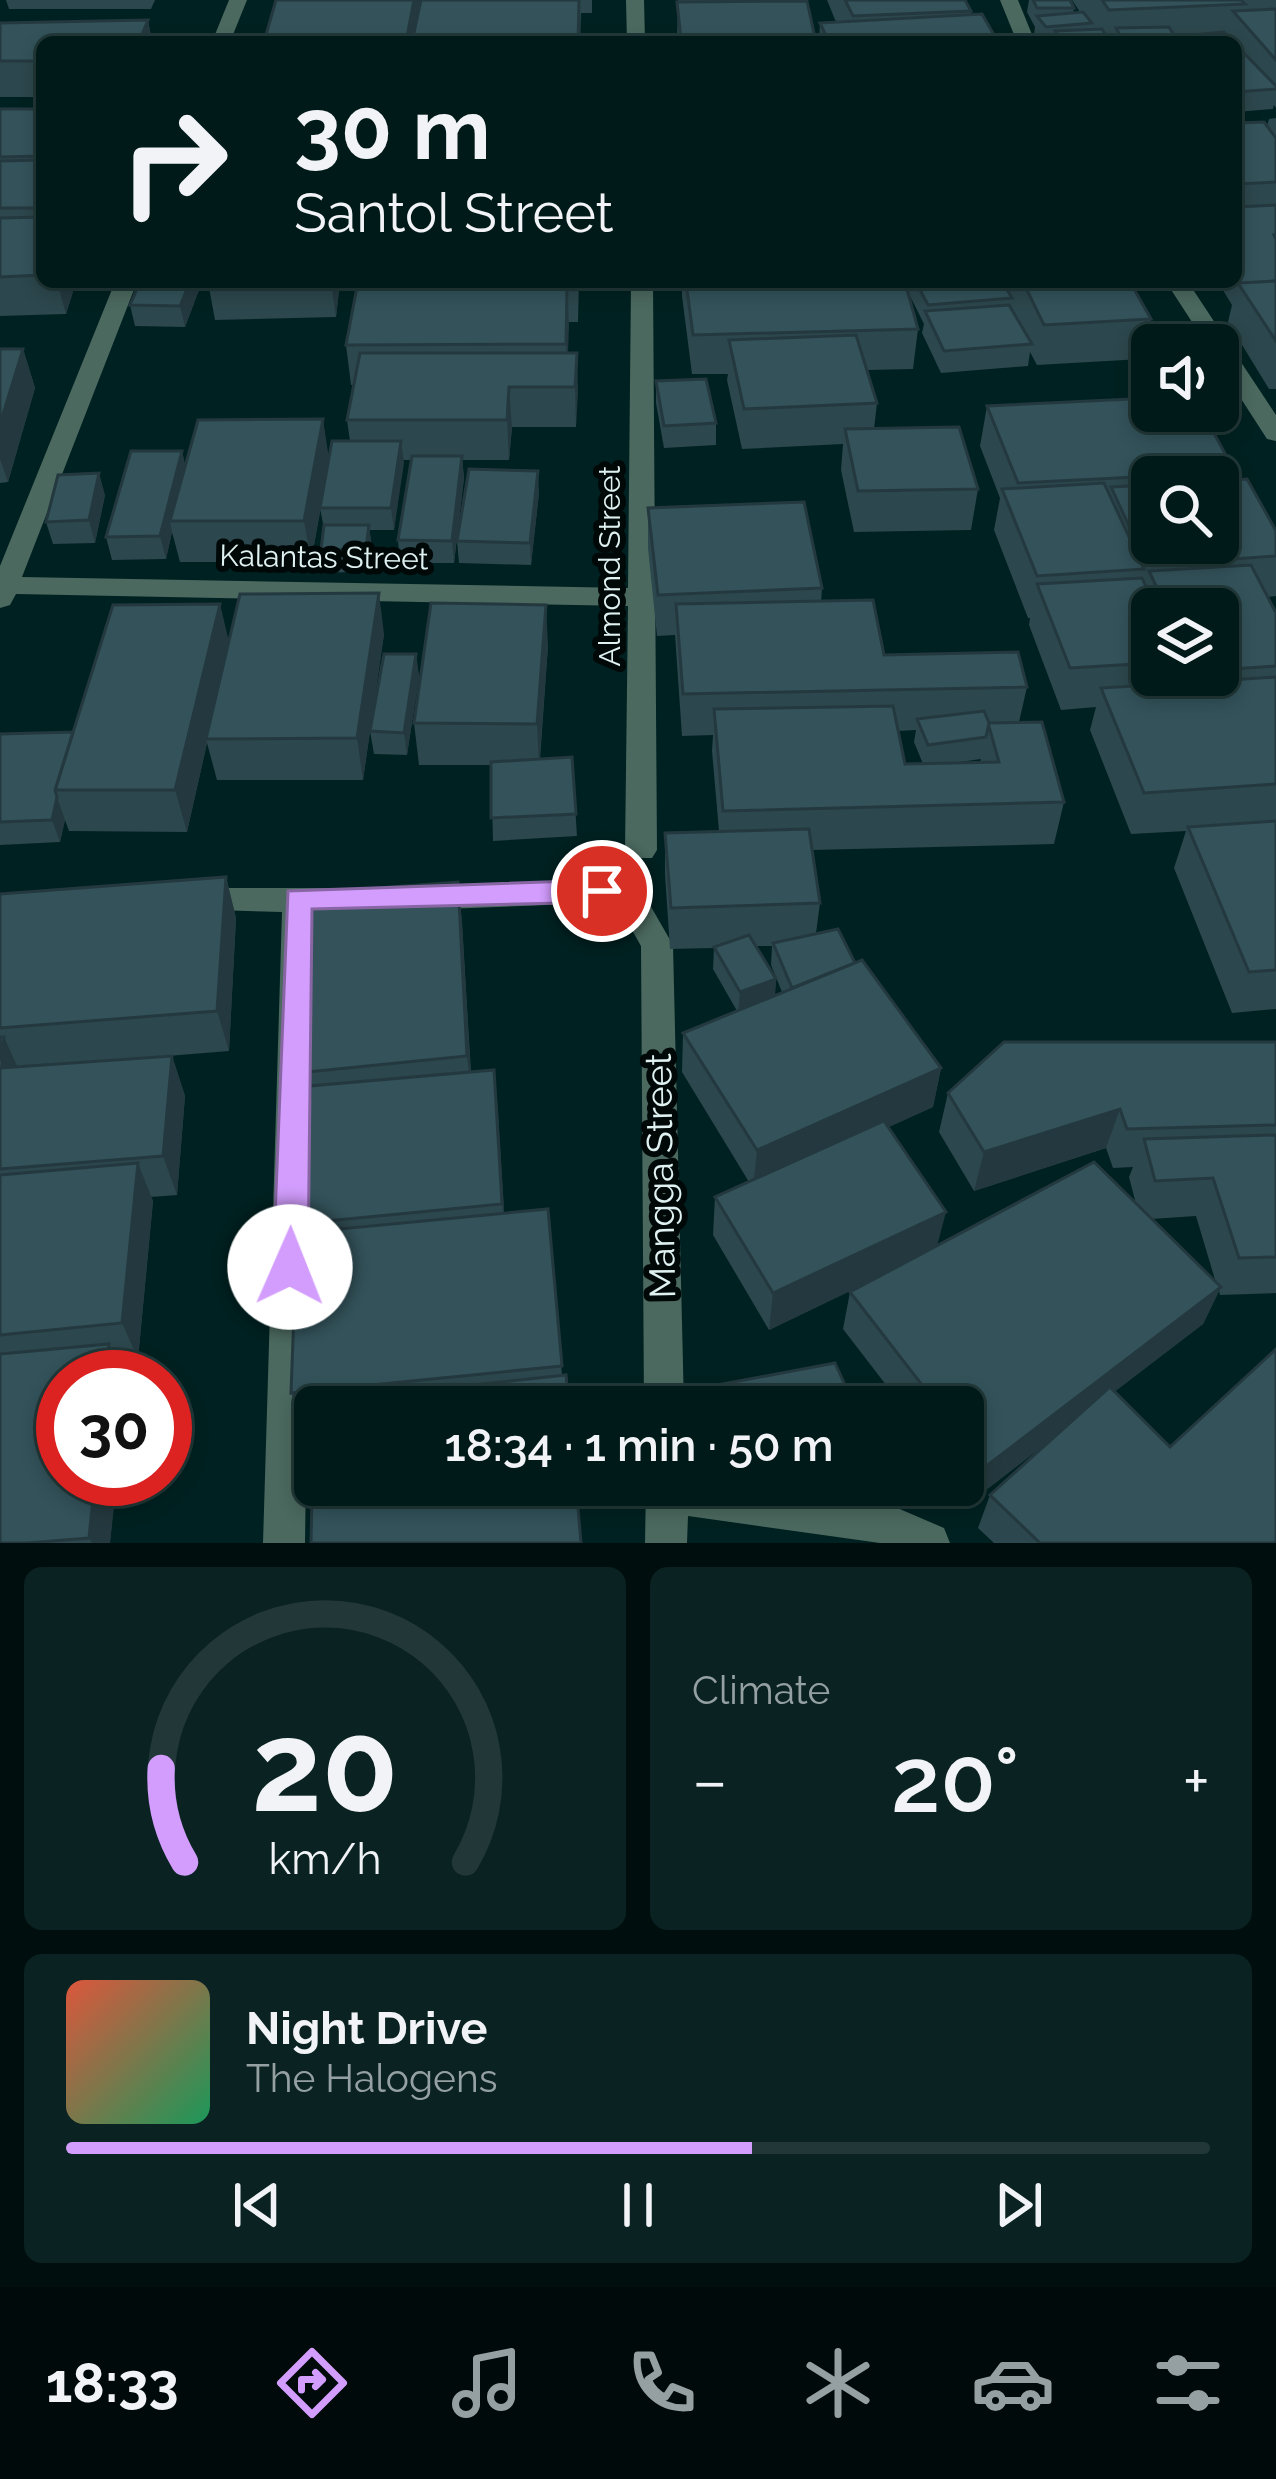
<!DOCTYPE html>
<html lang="en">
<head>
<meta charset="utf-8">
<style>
	body { margin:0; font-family:Raleway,sans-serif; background:#0a2222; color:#f1f3f6; height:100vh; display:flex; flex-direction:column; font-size:45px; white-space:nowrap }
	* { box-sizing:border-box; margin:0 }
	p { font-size:39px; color:#95a0a2 }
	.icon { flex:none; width:66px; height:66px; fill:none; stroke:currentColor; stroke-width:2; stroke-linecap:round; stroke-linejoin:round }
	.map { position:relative; height:1543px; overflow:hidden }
	.drawer { display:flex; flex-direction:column; gap:24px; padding:24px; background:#000e0e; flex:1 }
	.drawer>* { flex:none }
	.guide { position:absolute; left:36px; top:36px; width:1206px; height:252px; border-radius:18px; box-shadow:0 6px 18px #0003,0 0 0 3px #223838; background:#001919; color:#f1f3f6; overflow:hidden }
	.fabs { position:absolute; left:1131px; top:324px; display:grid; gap:24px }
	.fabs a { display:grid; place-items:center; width:108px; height:108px; border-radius:18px; background:#001919; box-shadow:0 6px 18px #0003,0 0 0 3px #223838; font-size:60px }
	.speed { position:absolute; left:36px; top:1350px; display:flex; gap:24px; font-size:60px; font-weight:700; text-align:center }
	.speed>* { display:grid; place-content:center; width:156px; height:156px; border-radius:50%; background:#001919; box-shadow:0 6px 18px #0003,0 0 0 3px #223838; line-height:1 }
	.speed .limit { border:18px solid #d22; background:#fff; color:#111 }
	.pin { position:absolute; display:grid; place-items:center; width:102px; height:102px; color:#fff; margin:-51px; border:6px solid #fff; border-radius:50%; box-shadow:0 3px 12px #0007 }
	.me { position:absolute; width:132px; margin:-66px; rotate:1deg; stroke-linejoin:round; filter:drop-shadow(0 0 9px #0008) }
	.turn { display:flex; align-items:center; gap:42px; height:252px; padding:0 60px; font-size:54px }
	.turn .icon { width:156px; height:156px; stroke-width:2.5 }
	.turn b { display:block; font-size:84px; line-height:102px }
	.big { font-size:90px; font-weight:600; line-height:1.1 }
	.drawer .tile { flex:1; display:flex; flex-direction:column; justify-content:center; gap:18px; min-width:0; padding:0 42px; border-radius:18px; background:#0a2222 }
	.drawer .dial { align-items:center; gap:0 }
	.dial svg { height:312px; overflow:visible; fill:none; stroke:#223838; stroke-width:7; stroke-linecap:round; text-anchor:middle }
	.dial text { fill:#f1f3f6; stroke:none }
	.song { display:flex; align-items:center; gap:36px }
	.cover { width:144px; height:144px; border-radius:18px; background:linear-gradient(135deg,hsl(10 70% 55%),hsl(150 70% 35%)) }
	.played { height:12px; border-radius:6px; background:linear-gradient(90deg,#d29dfd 60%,#223838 60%) }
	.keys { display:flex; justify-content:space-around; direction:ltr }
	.heat { display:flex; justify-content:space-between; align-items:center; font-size:66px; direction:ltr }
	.drawer .tiles { flex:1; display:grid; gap:24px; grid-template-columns:1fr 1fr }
	.tile:last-child { grid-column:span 2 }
	.trip { position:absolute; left:294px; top:1386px; width:690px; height:120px; border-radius:18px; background:#001919; box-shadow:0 6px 18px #0003,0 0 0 3px #223838; font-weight:600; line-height:120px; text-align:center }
	.dock { display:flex; height:192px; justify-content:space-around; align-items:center; background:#000a0a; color:#95a0a2 }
	.dock .icon { width:84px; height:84px }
	.dock .active { color:#d29dfd }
	.dock b { font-size:54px; color:#f1f3f6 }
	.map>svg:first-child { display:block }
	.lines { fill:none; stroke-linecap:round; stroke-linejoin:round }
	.minor { fill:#4b695f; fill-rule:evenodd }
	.tertiary { fill:#4b695f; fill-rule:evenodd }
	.wall { fill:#2c474d; fill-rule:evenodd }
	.shaded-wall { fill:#24393f }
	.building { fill:#33525a; stroke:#24393f; stroke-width:3 }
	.route { fill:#d29dfd; stroke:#8866a4; stroke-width:3 }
	.labels { text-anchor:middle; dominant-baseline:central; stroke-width:12; stroke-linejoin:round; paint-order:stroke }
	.street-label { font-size:30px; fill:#dff1f1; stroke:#000808 }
	.near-street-label { font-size:36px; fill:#dff1f1; stroke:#000808 }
</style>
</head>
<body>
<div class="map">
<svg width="1276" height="1543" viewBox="0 0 1276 1543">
	<rect width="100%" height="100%" fill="#002121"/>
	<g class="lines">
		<g class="minor">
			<polygon points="229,0 247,0 230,42 212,42"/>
			<polygon points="626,0 644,0 645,42 627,42"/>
			<polygon points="115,282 137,282 22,577 628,588 631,282 653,282 657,850 652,858 630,858 625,850 628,606 16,594 10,605 0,608 0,566"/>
			<polygon points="602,879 650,905 673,945 684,1407 644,1407 641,946 628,923 597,903 420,910 409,907 404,898 409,889 420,886"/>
			<polygon points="192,888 348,888 359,891 364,900 359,909 314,912 305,1543 263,1543 282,912 181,909 176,900 181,891"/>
			<polygon points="646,1485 771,1485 874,1498 944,1528 950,1543 880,1543 688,1516 687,1543 645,1543"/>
		</g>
		<g class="tertiary">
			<polygon points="1000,0 1018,0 1035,42 1017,42"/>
			<polygon points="1166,282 1188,282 1276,415 1276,441 1267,439 1218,363 1218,345 1207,345"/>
		</g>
	</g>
	<g class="wall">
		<polygon points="6,0 155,0 151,9 9,9"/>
		<polygon points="276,0 419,0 420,4 421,0 592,0 592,13 581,13 580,42 264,42"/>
		<polygon points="678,0 796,0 815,38 814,42 677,42"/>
		<polygon points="827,0 965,0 971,11 971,15 998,42 819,42 820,23 836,22"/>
		<polygon points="1029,0 1070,0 1074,8 1073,13 1080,12 1072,0 1276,0 1276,108 1274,105 1273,109 1236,112 1236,42 1039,42 1034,35 1035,27 1027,12"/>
		<polygon points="148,20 152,42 42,42 42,97 0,97 0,23"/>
		<polygon points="0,109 42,109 42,282 76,282 66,314 0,316"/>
		<polygon points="1276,118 1276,389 1269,389 1228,322 1232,305 1218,282 1236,282 1236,123 1267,126 1269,119"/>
		<polygon points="140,282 202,282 185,327 135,326 130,305"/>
		<polygon points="208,282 340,282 336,317 215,320"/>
		<polygon points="365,282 579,282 578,322 568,322 568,353 577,353 576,427 512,427 509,460 462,460 464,478 454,563 400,563 398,540 411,460 403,460 394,530 369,530 372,547 369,571 325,573 321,550 324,529 320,508 322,501 311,562 180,562 172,532 166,559 112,560 106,537 182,451 185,465 329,459 350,441 347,420 354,385 351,385 346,345 365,287"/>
		<polygon points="682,282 905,282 906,288 907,282 1130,282 1151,319 1142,359 1037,365 1030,352 1028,366 941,373 922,333 924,324 907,290 918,329 913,369 867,370 877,403 874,429 978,489 971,530 854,532 841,470 843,444 742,449 727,380 728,374 692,374 682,296"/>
		<polygon points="0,349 23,349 35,388 8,482 0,483"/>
		<polygon points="656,381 716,423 716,445 664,448 656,403"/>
		<path d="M987,406l248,66 -3,8 44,51v65l-8,1 8,16v396l-44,4 -58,-145 12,-37 -55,3 -41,-104 6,-23 -35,3 -32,-85 1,-7h-2l-34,-88 6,-32 -20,-52zM1152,477h66v66h-66zM1152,609h66v66h-66z"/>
		<polygon points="539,493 531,565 459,563 457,541"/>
		<polygon points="105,495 95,543 53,544 46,522"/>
		<path d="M648,508l174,80 -1,14 63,53 143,32 -8,35 45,80 -10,42 -242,6 8,53 -4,30 39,30 86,105 -8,39 -45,20 50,119 198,-42 -7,-27 4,-10 -20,1 -7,-20 -132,43 -35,-59 9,-39 328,-51v251l-56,2 -1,-4 -16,33 -89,68 56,55 106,96h-282l-16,-15 12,-33 62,-56 -79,61 -11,-15 1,-78h-60l-60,-78 7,-37 16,-9 -97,47 -56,-95 2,-38 34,-15 -67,-110 1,-39 54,-22 -24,-42 1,-21 -44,1 -5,-75v-41l54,-2 -7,-80 1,-16 -31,1 -7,-101 -18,1 -9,-88zM916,730l-2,12 9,22h-18l-7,-33zM981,759l-1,4h-27zM756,946h16l-1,19 11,27 -7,3 1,-16zM1196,1216l20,67 -65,-64z"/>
		<polygon points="384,634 363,780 217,780 207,743 187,832 69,831 65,820 60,842 0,845 0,734 73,732 229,642"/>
		<polygon points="548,646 540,759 572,757 577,836 493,841 491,765 419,765 414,723"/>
		<polygon points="416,654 419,677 407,755 374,754 370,731"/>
		<polygon points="226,877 236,918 229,1051 155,1057 172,1056 185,1096 177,1195 151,1197 153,1201 138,1359 118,1361 125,1377 110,1543 0,1543 0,894"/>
		<polygon points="458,882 462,923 471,1072 494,1070 504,1213 548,1209 562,1375 303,1428 291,1393 309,1232 306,1223 311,1086 307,1072"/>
		<polygon points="699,1485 884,1485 882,1495"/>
	</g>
	<g class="shaded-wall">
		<polygon points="414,0 419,0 421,14 416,42 406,42"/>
		<polygon points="148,20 152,42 139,42"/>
		<polygon points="42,188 42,236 34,208"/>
		<polygon points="57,282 76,282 66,314"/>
		<polygon points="190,282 202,282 185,327 180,306"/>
		<polygon points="331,282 340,282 336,317"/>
		<polygon points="567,286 569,325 567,383 566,344"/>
		<polygon points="23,349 35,388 8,482 0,459 0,424"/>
		<polygon points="577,353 578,393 576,427 575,387"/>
		<polygon points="509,387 512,427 509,460 507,420"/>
		<polygon points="323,419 329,459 311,562 304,521"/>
		<polygon points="401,441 404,463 394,530 391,508"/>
		<polygon points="182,451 187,473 170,521 172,532 166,559 160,536"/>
		<polygon points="462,456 464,478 454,563 452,541"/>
		<polygon points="538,471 539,493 531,565 530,543"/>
		<polygon points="99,473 105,495 95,543 89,520"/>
		<polygon points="369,525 372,547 369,571 366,549"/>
		<polygon points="379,593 384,634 363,780 357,738"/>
		<polygon points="220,604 230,646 206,739 207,743 187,832 175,790"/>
		<polygon points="546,605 548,646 539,765 537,724"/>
		<polygon points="416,654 419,677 407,755 404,733"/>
		<polygon points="57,797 65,820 60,842 52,820"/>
		<polygon points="226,877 236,918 229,1051 217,1011"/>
		<polygon points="458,882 462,923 472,1096 467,1056"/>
		<polygon points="776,979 774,1001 738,1014 740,992"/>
		<polygon points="4,1037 22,1077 0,1071"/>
		<polygon points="172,1056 185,1096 177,1195 163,1156"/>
		<polygon points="941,1068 933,1107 753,1189 757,1150"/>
		<polygon points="494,1070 498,1109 506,1242 502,1204"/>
		<polygon points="1120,1109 1106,1148 974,1191 984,1152"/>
		<polygon points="138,1163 153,1201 138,1359 122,1323"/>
		<polygon points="946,1212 936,1250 769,1330 773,1293"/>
		<polygon points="1221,1287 1203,1324 973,1500 985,1467"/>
		<polygon points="109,1344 125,1377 106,1377"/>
		<polygon points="95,1479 117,1479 110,1543 92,1543 89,1538"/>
	</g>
	<g class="building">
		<polygon points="276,0 414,0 406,42 264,42"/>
		<polygon points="421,0 579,0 578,42 412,42"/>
		<polygon points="845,0 965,0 971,11 853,16"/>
		<polygon points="1033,0 1070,0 1074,8 1037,8"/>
		<polygon points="1102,0 1241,0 1245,4 1109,10"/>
		<polygon points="807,1 815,38 681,39 677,2"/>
		<polygon points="1276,9 1276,60 1233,11"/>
		<polygon points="1083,12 1092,23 1046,27 1037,16"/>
		<polygon points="982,14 998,42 829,42 820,23"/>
		<polygon points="148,20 139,42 42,42 42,61 0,61 0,23"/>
		<polygon points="1169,27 1178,42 1124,42 1116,28"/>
		<polygon points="1102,29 1110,42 1062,42 1055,31"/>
		<polygon points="1224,32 1233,42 1187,42 1181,36"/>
		<polygon points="1236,45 1276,86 1276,89 1236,92"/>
		<polygon points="0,109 42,109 42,156 0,157"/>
		<polygon points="1264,122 1276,138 1276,182 1236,184 1236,123"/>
		<polygon points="42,160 42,188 34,208 0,208 0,161"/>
		<polygon points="1276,205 1276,235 1274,235 1276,239 1276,281 1238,284 1236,280 1236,207"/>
		<polygon points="42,217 42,275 0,277 0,218"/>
		<polygon points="1276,281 1276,341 1238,283"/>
		<polygon points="140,282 190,282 180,306 130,305"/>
		<polygon points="365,282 577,282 365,284"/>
		<polygon points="686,282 905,282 918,329 693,335"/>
		<polygon points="916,282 1002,282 1012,298 928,305"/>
		<polygon points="1023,282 1130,282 1151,319 1044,325"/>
		<polygon points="567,286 566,344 346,345 357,287"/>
		<polygon points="1009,305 1032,344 944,351 925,311"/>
		<polygon points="856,335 877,403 744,409 729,340"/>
		<polygon points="0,349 23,349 0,424"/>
		<polygon points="360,353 577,353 575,387 509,387 507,420 347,420"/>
		<polygon points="706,379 716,423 664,426 656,381"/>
		<polygon points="1152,398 1152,411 1202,411 1235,472 1018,483 987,406"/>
		<polygon points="323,419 304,521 170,521 198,420"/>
		<polygon points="959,427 978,489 858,491 845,429"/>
		<polygon points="332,441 401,441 391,508 320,508"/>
		<polygon points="131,451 182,451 160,536 106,537"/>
		<polygon points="412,456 462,456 452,541 398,540"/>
		<polygon points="469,469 538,471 530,543 457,541"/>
		<polygon points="99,473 89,520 46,522 58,475"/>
		<polygon points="1247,479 1276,531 1276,556 1147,565 1111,487 1152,485 1152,543 1218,543 1218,481"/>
		<polygon points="1104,483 1144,569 1037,576 1002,489"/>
		<polygon points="804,502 822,588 658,595 648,508"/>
		<polygon points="324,525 369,525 366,549 321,550"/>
		<polygon points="1251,565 1276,613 1276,666 1218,670 1218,609 1167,609 1149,571"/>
		<polygon points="1142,578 1156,609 1152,609 1152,663 1070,668 1037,584"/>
		<polygon points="379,593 357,738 206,739 240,594"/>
		<polygon points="873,600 884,655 1018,652 1027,687 683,694 676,604"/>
		<polygon points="431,603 546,605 537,724 414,723"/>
		<polygon points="220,604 175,790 55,790 113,605"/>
		<polygon points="384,654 416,654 404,733 370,731"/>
		<polygon points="1276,677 1276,784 1144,793 1101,688"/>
		<polygon points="893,706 905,764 999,762 988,723 1042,722 1064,802 723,811 714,709"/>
		<polygon points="984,711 989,723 986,737 928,745 917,719"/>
		<polygon points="73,732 55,790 57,797 52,820 0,822 0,734"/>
		<polygon points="572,757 576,814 491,818 491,762"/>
		<polygon points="1276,821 1276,970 1249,972 1188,827"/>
		<polygon points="809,829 820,903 671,908 665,833"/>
		<polygon points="226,877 217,1011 0,1028 0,894"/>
		<polygon points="458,882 467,1056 307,1072 311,893"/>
		<polygon points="838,929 855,963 792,988 773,943"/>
		<polygon points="749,935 776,979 740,992 714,947"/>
		<polygon points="862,960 941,1068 757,1150 683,1033"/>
		<polygon points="0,1037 4,1037 0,1061"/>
		<polygon points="1004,1042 1276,1042 1276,1125 1127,1129 1120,1109 984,1152 948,1093"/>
		<polygon points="172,1056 163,1156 0,1169 0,1068"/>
		<polygon points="494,1070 502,1204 306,1223 310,1086"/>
		<polygon points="884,1121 946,1212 773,1293 715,1197"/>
		<polygon points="1276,1135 1276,1257 1239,1258 1213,1178 1155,1181 1144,1139"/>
		<polygon points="1094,1162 1221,1287 985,1467 963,1439 963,1407 939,1407 850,1292"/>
		<polygon points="138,1163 122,1323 0,1335 0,1175"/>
		<polygon points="548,1209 562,1366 291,1393 297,1233"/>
		<polygon points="109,1344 106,1377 63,1377 63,1479 95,1479 89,1538 28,1543 0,1543 0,1354"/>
		<polygon points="1276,1349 1276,1543 1040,1543 990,1495 1110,1387 1170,1447"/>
		<polygon points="835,1363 855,1407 697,1407 696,1389"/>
		<polygon points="566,1375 569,1407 315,1407 315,1485 576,1485 581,1543 311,1543 314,1402"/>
	</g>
	<polygon class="route" points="602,880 616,891 602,902 312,909 308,1267 303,1278 290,1282 278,1278 273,1267 288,891"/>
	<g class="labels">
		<g class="street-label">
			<text transform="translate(324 557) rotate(1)">Kalantas Street</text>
			<text transform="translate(609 566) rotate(-90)">Almond Street</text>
		</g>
		<g class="near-street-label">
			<text transform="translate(660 1176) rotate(-91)">Mangga Street</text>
		</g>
	</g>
</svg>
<div class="fabs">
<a><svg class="icon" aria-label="sound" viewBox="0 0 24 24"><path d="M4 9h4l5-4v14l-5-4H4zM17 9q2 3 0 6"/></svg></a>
<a><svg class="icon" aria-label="search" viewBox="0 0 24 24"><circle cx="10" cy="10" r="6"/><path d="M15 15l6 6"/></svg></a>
<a><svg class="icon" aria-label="layers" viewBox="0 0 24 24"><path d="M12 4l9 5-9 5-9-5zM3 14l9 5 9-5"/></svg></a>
</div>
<div class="speed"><div class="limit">30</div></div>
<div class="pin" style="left:602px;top:891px;background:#d93025"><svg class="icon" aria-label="arrive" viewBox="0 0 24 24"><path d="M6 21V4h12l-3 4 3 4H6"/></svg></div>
<svg class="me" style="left:290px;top:1267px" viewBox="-20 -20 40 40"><circle r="19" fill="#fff"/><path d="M0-13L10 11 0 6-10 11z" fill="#d29dfd"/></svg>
<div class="trip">18:34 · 1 min · 50 m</div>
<div class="guide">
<div class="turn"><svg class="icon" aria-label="right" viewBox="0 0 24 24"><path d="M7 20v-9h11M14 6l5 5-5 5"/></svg><div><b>30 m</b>Santol Street</div></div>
</div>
</div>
<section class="drawer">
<div class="tiles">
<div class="tile dial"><svg viewBox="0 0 100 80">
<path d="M14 69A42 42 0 1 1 86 69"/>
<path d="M14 69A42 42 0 0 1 8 45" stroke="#d29dfd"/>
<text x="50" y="56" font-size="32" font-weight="700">20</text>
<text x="50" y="72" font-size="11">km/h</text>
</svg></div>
<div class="tile"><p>Climate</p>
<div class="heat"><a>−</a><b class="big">20°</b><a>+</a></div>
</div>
<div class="tile">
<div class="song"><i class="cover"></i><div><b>Night Drive</b><p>The Halogens</p></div></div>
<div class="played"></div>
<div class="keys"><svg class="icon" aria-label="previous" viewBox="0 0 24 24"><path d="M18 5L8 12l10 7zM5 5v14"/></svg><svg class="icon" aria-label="pause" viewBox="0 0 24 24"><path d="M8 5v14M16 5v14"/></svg><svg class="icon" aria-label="next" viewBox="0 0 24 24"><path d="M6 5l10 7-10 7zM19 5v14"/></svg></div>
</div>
</div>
</section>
<nav class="dock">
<b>18:33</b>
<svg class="icon active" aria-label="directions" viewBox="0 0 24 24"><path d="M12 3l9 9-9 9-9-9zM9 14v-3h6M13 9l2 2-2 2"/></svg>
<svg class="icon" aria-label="music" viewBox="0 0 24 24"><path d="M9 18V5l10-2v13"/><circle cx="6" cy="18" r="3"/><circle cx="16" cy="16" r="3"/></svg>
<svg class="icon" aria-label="phone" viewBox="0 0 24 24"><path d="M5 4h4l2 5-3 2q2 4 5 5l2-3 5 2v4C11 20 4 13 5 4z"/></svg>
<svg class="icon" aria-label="climate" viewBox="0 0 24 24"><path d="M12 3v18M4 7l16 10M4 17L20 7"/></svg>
<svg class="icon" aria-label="car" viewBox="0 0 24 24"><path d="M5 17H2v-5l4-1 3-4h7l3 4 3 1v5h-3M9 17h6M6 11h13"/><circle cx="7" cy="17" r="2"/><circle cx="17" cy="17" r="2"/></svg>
<svg class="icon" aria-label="filters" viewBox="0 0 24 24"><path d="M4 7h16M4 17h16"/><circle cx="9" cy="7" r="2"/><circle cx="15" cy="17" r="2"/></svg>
</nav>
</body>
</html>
